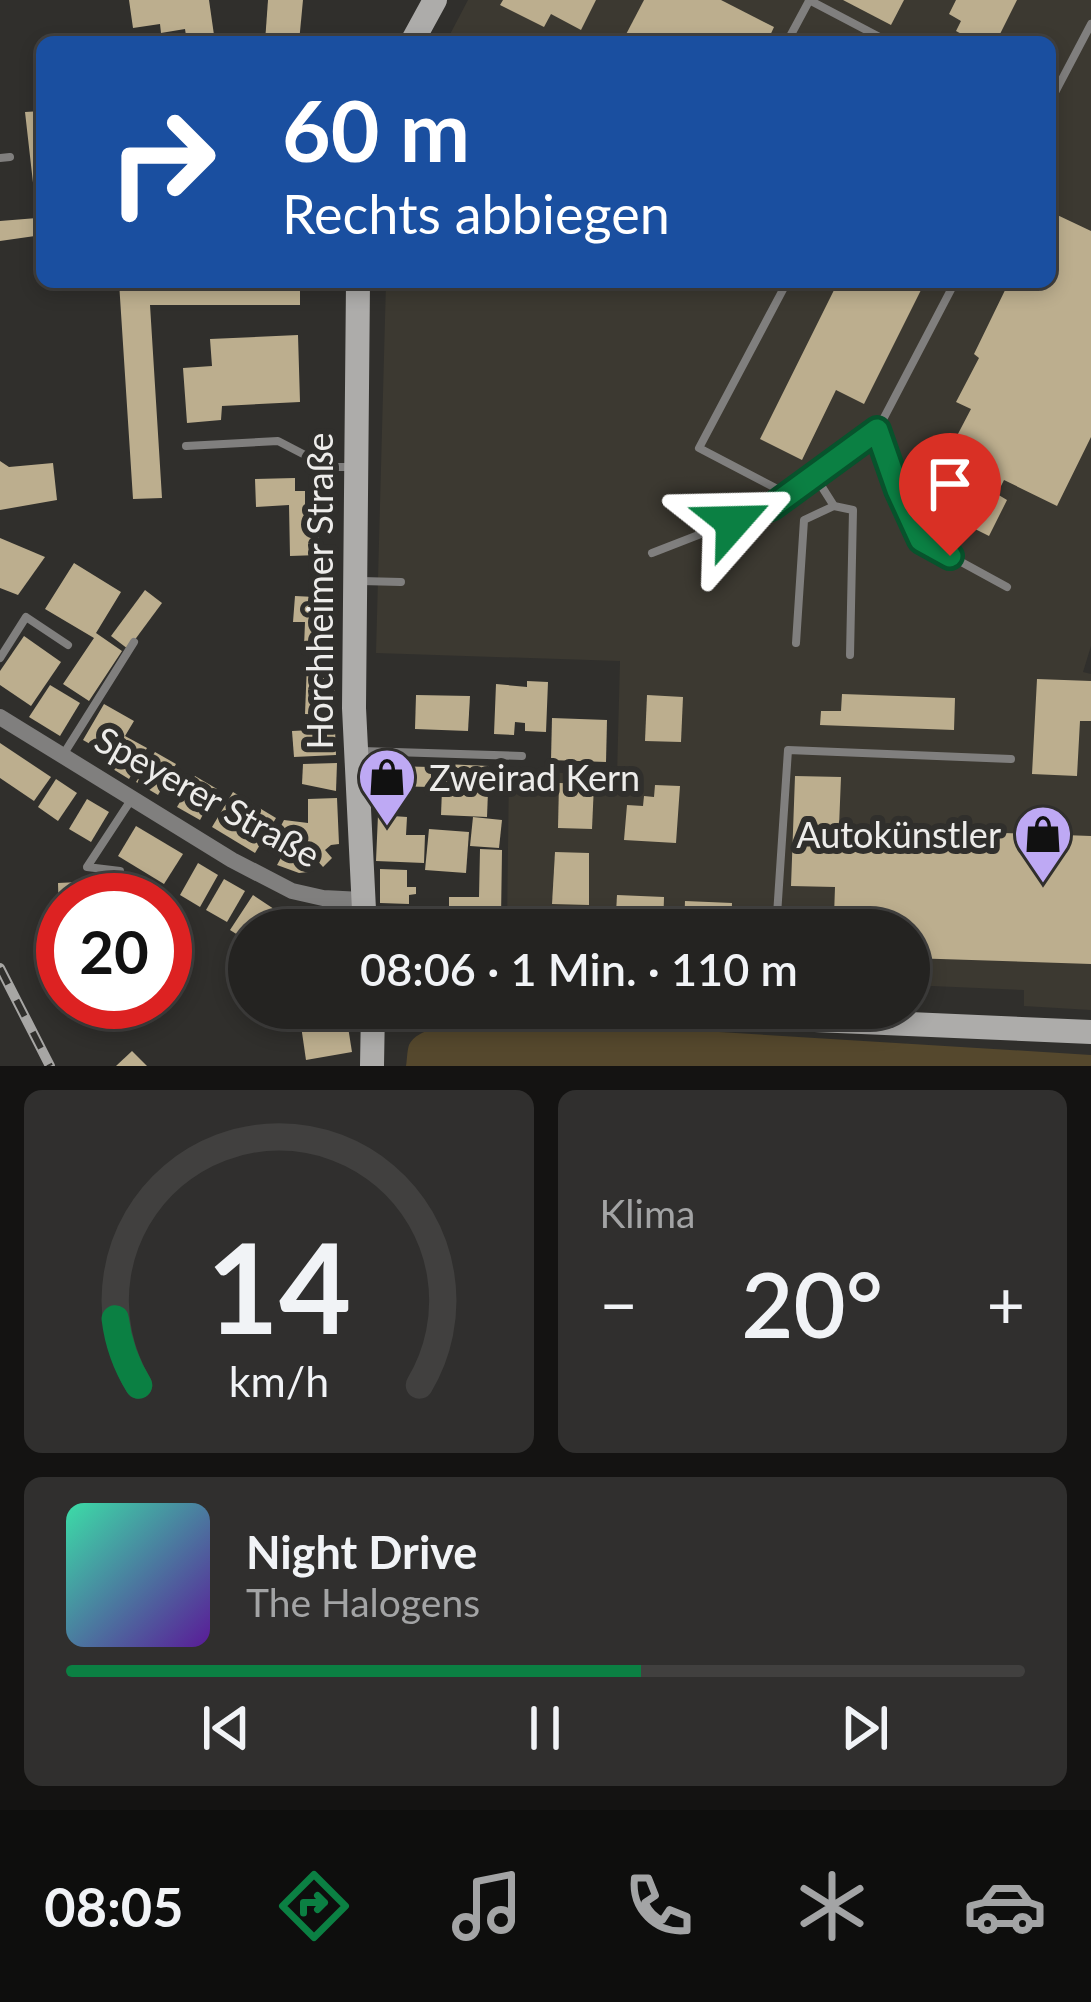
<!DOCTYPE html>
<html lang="de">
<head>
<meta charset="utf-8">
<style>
	body { margin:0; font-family:Lato,sans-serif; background:#302f2e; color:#f1f3f6; height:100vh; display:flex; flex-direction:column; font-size:45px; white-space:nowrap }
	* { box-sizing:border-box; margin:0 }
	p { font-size:39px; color:#a3a4a5 }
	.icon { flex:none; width:66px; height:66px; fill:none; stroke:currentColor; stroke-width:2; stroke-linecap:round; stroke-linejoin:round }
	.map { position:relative; height:1066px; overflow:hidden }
	.drawer { display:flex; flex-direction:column; gap:24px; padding:24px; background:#141312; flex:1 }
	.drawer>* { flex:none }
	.banner { position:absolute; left:36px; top:36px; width:1020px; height:252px; border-radius:18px; box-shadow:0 6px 18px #0003,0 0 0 3px #41403f; background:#1a4fa0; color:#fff; overflow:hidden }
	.speed { position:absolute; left:36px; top:873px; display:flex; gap:24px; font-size:60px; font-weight:700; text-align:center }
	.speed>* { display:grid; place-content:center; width:156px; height:156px; border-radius:50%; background:#242321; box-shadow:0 6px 18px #0003,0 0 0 3px #41403f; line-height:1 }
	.speed .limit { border:18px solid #d22; background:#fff; color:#111 }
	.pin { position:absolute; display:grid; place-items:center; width:102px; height:102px; color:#fff; margin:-123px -51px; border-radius:50% 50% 50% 0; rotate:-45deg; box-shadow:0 0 12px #0007 }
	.pin .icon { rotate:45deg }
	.me { position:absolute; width:132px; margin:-66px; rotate:65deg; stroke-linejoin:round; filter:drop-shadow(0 0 9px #0008) }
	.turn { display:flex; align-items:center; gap:42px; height:252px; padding:0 48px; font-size:54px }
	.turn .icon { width:156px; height:156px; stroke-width:2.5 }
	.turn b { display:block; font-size:84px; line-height:102px }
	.big { font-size:90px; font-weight:600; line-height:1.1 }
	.drawer .tile { flex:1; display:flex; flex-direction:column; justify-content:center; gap:18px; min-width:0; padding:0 42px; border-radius:18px; background:#302f2e }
	.drawer .dial { align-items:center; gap:0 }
	.dial svg { height:312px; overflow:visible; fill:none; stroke:#41403f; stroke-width:7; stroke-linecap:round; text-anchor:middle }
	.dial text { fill:#f1f3f6; stroke:none }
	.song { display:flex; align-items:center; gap:36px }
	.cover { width:144px; height:144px; border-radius:18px; background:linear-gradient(135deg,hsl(160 70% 55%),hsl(270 70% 35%)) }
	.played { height:12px; border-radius:6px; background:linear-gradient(90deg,#0b8043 60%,#41403f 60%) }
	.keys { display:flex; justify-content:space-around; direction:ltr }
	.heat { display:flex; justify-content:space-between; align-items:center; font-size:66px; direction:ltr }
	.drawer .tiles { flex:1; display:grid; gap:24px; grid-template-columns:1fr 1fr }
	.tile:last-child { grid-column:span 2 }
	.trip { position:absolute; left:228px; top:909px; width:702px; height:120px; border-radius:60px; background:#242321; box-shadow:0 6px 18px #0003,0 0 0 3px #41403f; font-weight:600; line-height:120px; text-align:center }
	.tab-bar { display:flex; height:192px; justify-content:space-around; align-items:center; background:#0e0e0d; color:#a3a4a5 }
	.tab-bar .icon { width:84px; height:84px }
	.tab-bar .selected { color:#0b8043 }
	.tab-bar b { font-size:54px; color:#f1f3f6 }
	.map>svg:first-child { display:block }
	.built { fill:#3c3931 }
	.green { fill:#55482d }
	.building { fill:#bcae8e }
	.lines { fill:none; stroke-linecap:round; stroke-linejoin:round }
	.lane { stroke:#807f7e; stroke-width:8 }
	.street { stroke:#807f7e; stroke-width:16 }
	.secondary { stroke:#adacaa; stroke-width:24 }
	.rail-casing { stroke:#a7a6a4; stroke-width:10 }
	.rail { stroke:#302f2c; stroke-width:6; stroke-dasharray:18; stroke-linecap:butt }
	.route-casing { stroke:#07532c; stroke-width:30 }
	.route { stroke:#0b8043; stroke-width:21 }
	.labels { text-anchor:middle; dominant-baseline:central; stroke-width:12; stroke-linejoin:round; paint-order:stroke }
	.street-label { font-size:36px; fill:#edecea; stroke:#302f2c }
	.poi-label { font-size:36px; fill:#edecea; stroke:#302f2c; text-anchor:start }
</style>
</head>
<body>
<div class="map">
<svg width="1091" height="1066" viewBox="0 0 1091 1066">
	<rect width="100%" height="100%" fill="#302f2c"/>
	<polygon class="built" points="468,0 1091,0 1091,646 1083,672 1091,674 1091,1010 1024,1006 1024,990 909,985 909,930 529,930 528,925 507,925 509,770 617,776 620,661 376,653 386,282 1050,282 1050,42 446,42"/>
	<path class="green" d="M508,1019l583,36v11h-685c1,-5 1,-15 3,-21 12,-25 74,-19 98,-19z"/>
	<g class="building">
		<polygon points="129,0 209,0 215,42 187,42 185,29 161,33 160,24 133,28"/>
		<polygon points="268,0 303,0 299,42 265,42"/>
		<polygon points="503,0 596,0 581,30 551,14 544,27 500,5"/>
		<polygon points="644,0 721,0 774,27 767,42 622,42"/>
		<polygon points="843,0 904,0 891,25"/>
		<polygon points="956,0 1017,0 996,42 976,42 956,31 961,21 949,14"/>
		<polygon points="42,111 42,235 0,241 0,221 37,218 25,112"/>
		<polygon points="1053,213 1091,231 1091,437 1057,506 1004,480 997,494 1007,500 989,536 953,518 971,482 986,488 993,474 949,451 971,409 956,402 979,358 974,354 1009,282 1050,282 1050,218"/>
		<polygon points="119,282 300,282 300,305 150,305 162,498 133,499"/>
		<polygon points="838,282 925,282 864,404 836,390 802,460 760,439"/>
		<polygon points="298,335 300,402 222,406 221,420 187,423 183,368 212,366 210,339"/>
		<polygon points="0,461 9,467 53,463 57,500 0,510"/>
		<polygon points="295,478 295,491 305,491 305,505 318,505 319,555 290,556 289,505 256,507 255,479"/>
		<polygon points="0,538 45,557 18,595 0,588"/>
		<polygon points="74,563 121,592 96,633 122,651 89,701 63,684 94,638 45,609"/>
		<polygon points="145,590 162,603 128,649 111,636"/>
		<polygon points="295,596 335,598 334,648 304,647 305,622 293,622"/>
		<polygon points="24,636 61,662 31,706 0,685 0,671"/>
		<polygon points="307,663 335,664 334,715 305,714"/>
		<polygon points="1037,679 1091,681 1091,721 1080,721 1077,776 1032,774"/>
		<polygon points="527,681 548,682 546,732 525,731 525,723 515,722 514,735 494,734 496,684 527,687"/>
		<polygon points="50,685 80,703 60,736 29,717"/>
		<polygon points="842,694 955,698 954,730 820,725 821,711 841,711"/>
		<polygon points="416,695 470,696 468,731 415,729"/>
		<polygon points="647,695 683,697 681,742 645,741"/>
		<polygon points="104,704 134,721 125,736 147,748 129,779 108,766 113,757 83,740"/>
		<polygon points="552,718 607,720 606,762 551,760"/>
		<polygon points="332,729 335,729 336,755 294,757 292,731"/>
		<polygon points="0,743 51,777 34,801 0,778"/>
		<polygon points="155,752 176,764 158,795 136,782"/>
		<polygon points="337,763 336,791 302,784 303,764"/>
		<polygon points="443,764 489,766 487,817 441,815"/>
		<polygon points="389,766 431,767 431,787 389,786"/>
		<polygon points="195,776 217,789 200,820 177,807"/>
		<polygon points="795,776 841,777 839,827 1091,836 1091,964 909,958 909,930 786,930 786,914 834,916 835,887 791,886"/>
		<polygon points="56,779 77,793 58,821 38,807"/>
		<polygon points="559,783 594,784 592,829 558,828"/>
		<polygon points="655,785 680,786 676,843 624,840 627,805 643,806 644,796 654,797"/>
		<polygon points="233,792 276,818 255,853 212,827"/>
		<polygon points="337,798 339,844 331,845 325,850 332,858 323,867 315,858 308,865 308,872 299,873 277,865 283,854 270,847 284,820 308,823 308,799"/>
		<polygon points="87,799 109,812 91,842 69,829"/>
		<polygon points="378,815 407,817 406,835 425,835 424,863 376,861"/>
		<polygon points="473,817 502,820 499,848 470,846"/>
		<polygon points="136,826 183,854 164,884 118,856"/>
		<polygon points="429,829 469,832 466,873 425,870"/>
		<polygon points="480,849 502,850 501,918 449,918 449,897 479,897"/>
		<polygon points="555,852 589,853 589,905 552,904"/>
		<polygon points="198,863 218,875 200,907 180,895"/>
		<polygon points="380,869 407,870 407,887 416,887 416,894 409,895 409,904 380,903"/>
		<polygon points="143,879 144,900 63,900 63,922 59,922 58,883"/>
		<polygon points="224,879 245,891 227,922 206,910"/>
		<polygon points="253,895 280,913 269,930 249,930 249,942 230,930"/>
		<polygon points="617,895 664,897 663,930 615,930"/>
		<polygon points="176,900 179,938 165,939 165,901"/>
		<polygon points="685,901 732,903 731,930 684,930"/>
		<polygon points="281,914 300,925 297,930 271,930"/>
		<polygon points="415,915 415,930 383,930 382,916"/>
		<polygon points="323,1008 345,1008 352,1052 306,1060 299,1012"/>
		<polygon points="132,1051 147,1066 116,1066"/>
	</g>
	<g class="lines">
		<g class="lane">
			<polyline points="809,0 889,42"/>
			<polyline points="787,42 809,1"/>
			<polyline points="1050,102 1091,24"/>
			<polyline points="0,158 10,157"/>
			<polyline points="787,282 699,448 789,495"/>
			<polyline points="877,431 898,490 921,540 1007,587"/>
			<polyline points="186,446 278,441 328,467 353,467"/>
			<polyline points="815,476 834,506 853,510 850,655"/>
			<polyline points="652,553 773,506 877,431 955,282"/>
			<polyline points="361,581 401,582"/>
			<polyline points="796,643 804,520 834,506"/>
			<polyline points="0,658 26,617 68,645"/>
			<polyline points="362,751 522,756"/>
			<polyline points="63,755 134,642"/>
			<polyline points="120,871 87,867 131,800"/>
			<polyline points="776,930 788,750 1011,759"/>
		</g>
		<polyline class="street" points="0,717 232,860 292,891 323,898 362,900"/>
		<g class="secondary">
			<polyline points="412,42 435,0"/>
			<polyline points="358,282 354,708 365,930"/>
			<polyline points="542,1008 1091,1032"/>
			<polyline points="372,1066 373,1008"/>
		</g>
		<g class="rail-casing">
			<polyline id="rail" points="0,968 50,1066"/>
		</g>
		<use href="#rail" class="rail"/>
	</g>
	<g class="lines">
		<g class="route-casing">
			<polyline id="route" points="733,522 773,506 877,430 898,490 921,540 950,556"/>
		</g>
		<use href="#route" class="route"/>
	</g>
	<defs>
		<g id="shop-pin" transform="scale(3)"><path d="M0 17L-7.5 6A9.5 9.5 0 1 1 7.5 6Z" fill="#bea9f4" stroke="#302f2c"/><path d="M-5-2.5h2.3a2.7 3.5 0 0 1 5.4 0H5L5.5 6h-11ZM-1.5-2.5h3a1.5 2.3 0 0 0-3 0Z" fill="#111"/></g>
	</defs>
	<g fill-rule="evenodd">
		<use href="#shop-pin" x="387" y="777"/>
		<use href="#shop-pin" x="1043" y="834"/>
	</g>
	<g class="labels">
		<g class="street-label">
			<text transform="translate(319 591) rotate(-90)">Horchheimer Straße</text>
			<text transform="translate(208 796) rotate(29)">Speyerer Straße</text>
		</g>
		<g class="poi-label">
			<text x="429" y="777">Zweirad Kern</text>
			<text x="1001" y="834" text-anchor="end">Autokünstler</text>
		</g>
	</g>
</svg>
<div class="speed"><div class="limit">20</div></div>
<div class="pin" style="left:950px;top:556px;background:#d93025"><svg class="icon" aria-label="arrive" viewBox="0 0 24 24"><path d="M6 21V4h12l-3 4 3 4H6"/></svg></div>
<svg class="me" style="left:733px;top:522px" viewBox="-20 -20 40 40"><path d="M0-17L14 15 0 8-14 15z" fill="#0b8043" stroke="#fff" stroke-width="4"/></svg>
<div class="trip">08:06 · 1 Min. · 110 m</div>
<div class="banner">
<div class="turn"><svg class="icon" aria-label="right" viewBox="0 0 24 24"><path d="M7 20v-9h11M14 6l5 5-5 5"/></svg><div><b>60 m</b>Rechts abbiegen</div></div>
</div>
</div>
<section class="drawer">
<div class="tiles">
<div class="tile dial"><svg viewBox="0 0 100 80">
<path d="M14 69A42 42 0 1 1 86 69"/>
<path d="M14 69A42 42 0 0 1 8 52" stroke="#0b8043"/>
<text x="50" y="56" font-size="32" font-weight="700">14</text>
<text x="50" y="72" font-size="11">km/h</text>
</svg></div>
<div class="tile"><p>Klima</p>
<div class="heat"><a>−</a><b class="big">20°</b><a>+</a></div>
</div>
<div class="tile">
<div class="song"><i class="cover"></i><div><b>Night Drive</b><p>The Halogens</p></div></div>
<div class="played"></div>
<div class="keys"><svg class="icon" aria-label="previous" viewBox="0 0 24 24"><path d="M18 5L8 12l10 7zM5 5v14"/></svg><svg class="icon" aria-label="pause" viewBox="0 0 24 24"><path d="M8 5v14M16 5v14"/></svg><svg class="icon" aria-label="next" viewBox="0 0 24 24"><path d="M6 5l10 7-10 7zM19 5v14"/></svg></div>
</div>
</div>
</section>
<nav class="tab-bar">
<b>08:05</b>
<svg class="icon selected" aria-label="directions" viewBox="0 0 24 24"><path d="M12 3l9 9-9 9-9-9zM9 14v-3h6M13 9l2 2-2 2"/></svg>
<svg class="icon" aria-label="music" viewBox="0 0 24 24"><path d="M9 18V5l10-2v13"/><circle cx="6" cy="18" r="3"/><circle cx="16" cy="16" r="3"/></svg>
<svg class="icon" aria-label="phone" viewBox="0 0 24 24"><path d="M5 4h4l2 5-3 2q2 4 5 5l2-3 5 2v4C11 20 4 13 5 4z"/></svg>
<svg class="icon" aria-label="climate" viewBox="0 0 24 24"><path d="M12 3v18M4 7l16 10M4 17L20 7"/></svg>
<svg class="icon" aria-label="car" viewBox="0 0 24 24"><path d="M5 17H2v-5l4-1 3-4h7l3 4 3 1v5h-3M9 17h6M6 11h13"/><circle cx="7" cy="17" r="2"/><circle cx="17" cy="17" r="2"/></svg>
</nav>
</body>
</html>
